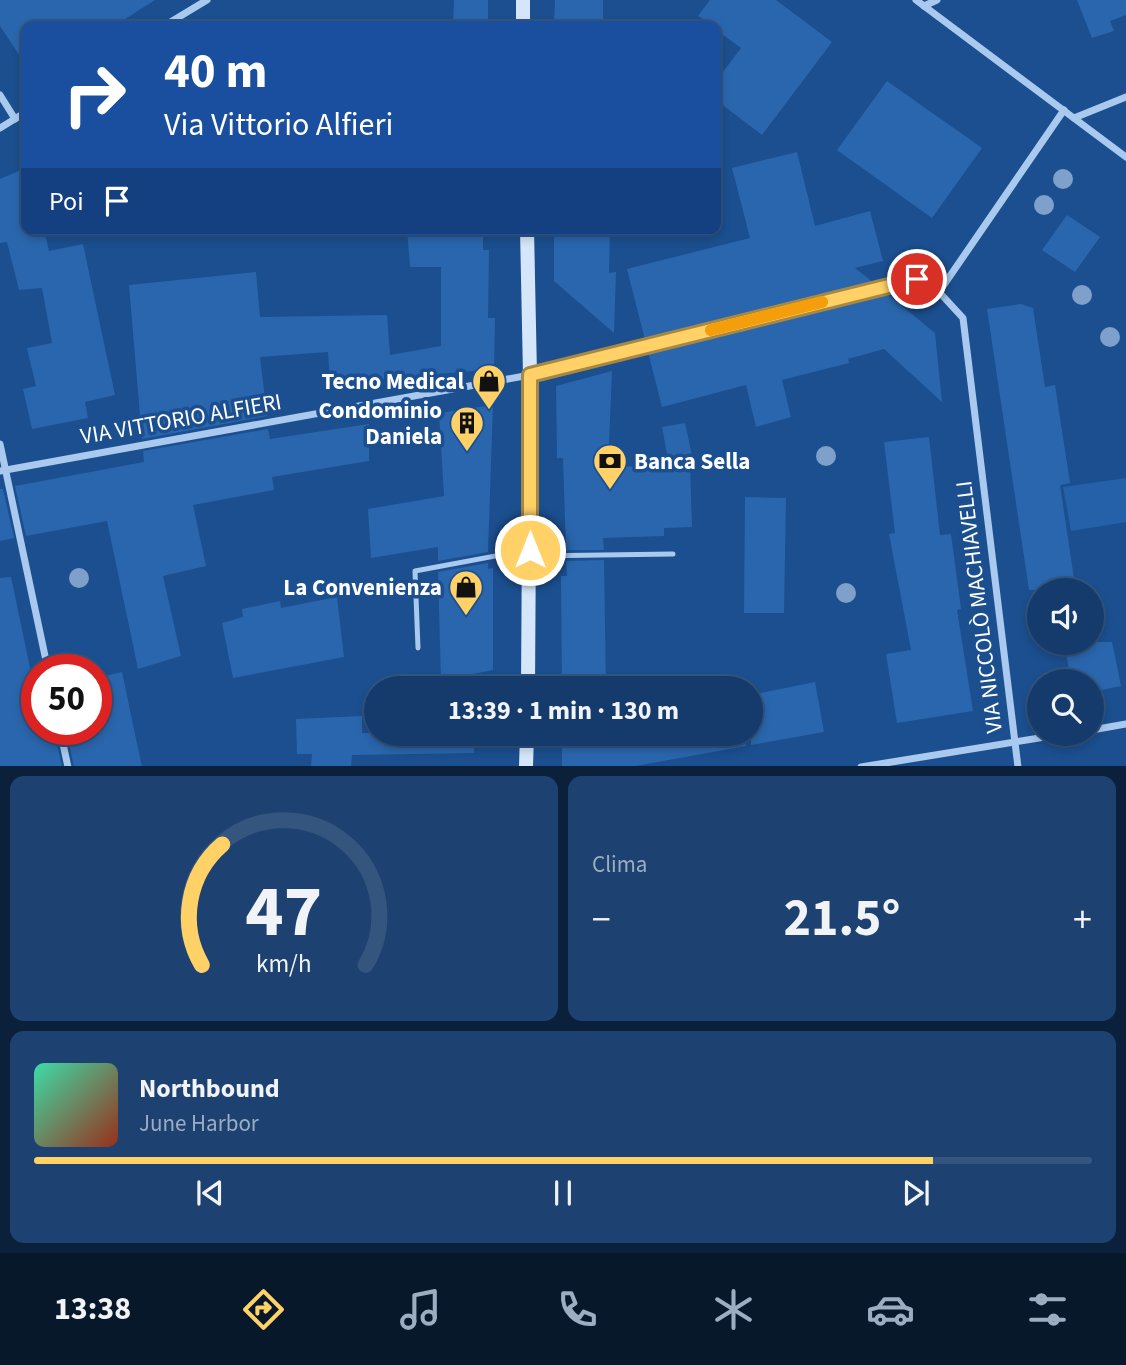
<!DOCTYPE html>
<html lang="it">
<head>
<meta charset="utf-8">
<style>
	body { margin:0; font-family:"Source Sans 3",sans-serif; background:#1d4271; color:#f1f3f6; height:100vh; display:flex; flex-direction:column; font-size:26px; white-space:nowrap }
	* { box-sizing:border-box; margin:0 }
	p { font-size:23px; color:#9dadc1 }
	.icon { flex:none; width:38px; height:38px; fill:none; stroke:currentColor; stroke-width:2; stroke-linecap:round; stroke-linejoin:round }
	.map { position:relative; height:766px; overflow:hidden }
	.drawer { display:flex; flex-direction:column; gap:10px; padding:10px; background:#0b203b; flex:1 }
	.drawer>* { flex:none }
	.guide { position:absolute; left:21px; top:21px; width:700px; height:214px; border-radius:14px; box-shadow:0 4px 10px #0003,0 0 0 2px #33557e; background:#1a4fa0; color:#fff; overflow:hidden }
	.fabs { position:absolute; left:1027px; top:578px; display:grid; gap:14px }
	.fabs a { display:grid; place-items:center; width:77px; height:77px; border-radius:50%; background:#143b6b; box-shadow:0 4px 10px #0003,0 0 0 2px #33557e; font-size:35px }
	.speed { position:absolute; left:21px; top:654px; display:flex; gap:14px; font-size:35px; font-weight:700; text-align:center }
	.speed>* { display:grid; place-content:center; width:91px; height:91px; border-radius:50%; background:#143b6b; box-shadow:0 4px 10px #0003,0 0 0 2px #33557e; line-height:1 }
	.speed .limit { border:10px solid #d22; background:#fff; color:#111 }
	.pin { position:absolute; display:grid; place-items:center; width:60px; height:60px; color:#fff; margin:-30px; border:4px solid #fff; border-radius:50%; box-shadow:0 2px 7px #0007 }
	.me { position:absolute; width:77px; margin:-38px; rotate:0deg; stroke-linejoin:round; filter:drop-shadow(0 0 5px #0008) }
	.turn { display:flex; align-items:center; gap:24px; height:147px; padding:0 28px; font-size:32px }
	.turn .icon { width:91px; height:91px; stroke-width:2.5 }
	.turn b { display:block; font-size:49px; line-height:60px }
	.then { display:flex; align-items:center; height:66px; padding:0 28px; background:#0003; gap:14px; font-size:26px }
	.big { font-size:52px; font-weight:700; line-height:1.1 }
	.drawer .widget { flex:1; display:flex; flex-direction:column; justify-content:center; gap:10px; min-width:0; padding:0 24px; border-radius:14px; background:#1d4271 }
	.drawer .dial { align-items:center; gap:0 }
	.dial svg { height:182px; overflow:visible; fill:none; stroke:#33557e; stroke-width:7; stroke-linecap:round; text-anchor:middle }
	.dial text { fill:#f1f3f6; stroke:none }
	.song { display:flex; align-items:center; gap:21px }
	.cover { width:84px; height:84px; border-radius:10px; background:linear-gradient(135deg,hsl(160 70% 55%),hsl(10 70% 35%)) }
	.played { height:7px; border-radius:4px; background:linear-gradient(90deg,#ffd166 85%,#33557e 85%) }
	.keys { display:flex; justify-content:space-around; direction:ltr }
	.heat { display:flex; justify-content:space-between; align-items:center; font-size:38px; direction:ltr }
	.drawer .tiles { flex:1; display:grid; gap:10px; grid-template-columns:1fr 1fr }
	.widget:last-child { grid-column:span 2 }
	.trip { position:absolute; left:364px; top:676px; width:399px; height:70px; border-radius:35px; background:#143b6b; box-shadow:0 4px 10px #0003,0 0 0 2px #33557e; font-weight:700; line-height:70px; text-align:center }
	.menu { display:flex; height:112px; justify-content:space-around; align-items:center; background:#08182b; color:#9dadc1 }
	.menu .icon { width:49px; height:49px }
	.menu .selected { color:#ffd166 }
	.menu b { font-size:32px; color:#f1f3f6 }
	.map>svg:first-child { display:block }
	.green { fill:#2461a8 }
	.building { fill:#2a66ad }
	.lines { fill:none; stroke-linecap:round; stroke-linejoin:round }
	.lane { stroke:#a9c9ee; stroke-width:5 }
	.street { stroke:#a9c9ee; stroke-width:7 }
	.secondary { stroke:#d6e6fa; stroke-width:14 }
	.tree { fill:#7ea0ca }
	.route-casing { stroke:#a68842; stroke-width:18 }
	.route { stroke:#ffd166; stroke-width:12 }
	.slow { stroke:#f59e0b; stroke-width:12 }
	.labels { text-anchor:middle; dominant-baseline:central; stroke-width:7; stroke-linejoin:round; paint-order:stroke }
	.poi-label { font-size:23px; font-weight:bold; fill:#fff; stroke:#1b4f8f; text-anchor:end }
	.street-label { font-size:23px; fill:#fff; stroke:#1b4f8f }
</style>
</head>
<body>
<div class="map">
<svg width="1126" height="767" viewBox="0 0 1126 767">
	<rect width="100%" height="100%" fill="#1b4f8f"/>
	<polygon class="green" points="1126,478 1126,522 1071,531 1063,487"/>
	<g class="building">
		<polygon points="0,0 155,0 114,26 26,26 26,65 0,26"/>
		<polygon points="454,0 488,0 488,26 453,26"/>
		<polygon points="555,0 603,0 603,26 554,26"/>
		<polygon points="710,0 776,0 832,42 762,135 716,100 716,81 741,48 716,30 716,26 698,16"/>
		<polygon points="1077,0 1126,0 1126,15 1110,21 1114,31 1092,38"/>
		<polygon points="887,81 982,148 932,218 837,150"/>
		<polygon points="797,152 815,226 870,211 883,261 855,268 874,283 645,340 627,269 750,238 732,168"/>
		<polygon points="26,168 26,229 44,229 49,251 83,244 115,395 85,402 88,418 32,429 23,389 36,386 27,348 52,343 42,288 19,290 7,242 0,243 0,179"/>
		<polygon points="1067,215 1100,237 1075,272 1042,250"/>
		<polygon points="407,229 483,229 483,250 489,250 488,318 495,318 494,369 330,384 328,352 260,357 267,416 142,439 129,285 256,272 260,317 387,315 390,355 441,346 441,267 410,267"/>
		<polygon points="554,229 610,229 609,273 616,272 614,333 554,281"/>
		<polygon points="886,293 935,333 942,402 884,349 848,359 849,363 782,380 791,417 756,427 746,385 662,407 648,352"/>
		<polygon points="1021,304 1033,308 1045,387 1055,385 1070,483 1060,485 1075,585 1043,590 1029,590 987,309"/>
		<polygon points="612,371 608,467 690,465 692,527 664,528 664,536 603,538 604,550 566,550 563,458 557,458 556,386"/>
		<polygon points="493,405 488,552 438,561 438,547 371,558 368,509 444,496 439,413"/>
		<polygon points="685,423 694,465 669,465 662,427"/>
		<polygon points="369,424 369,461 272,477 274,490 193,505 206,566 163,576 181,656 138,669 107,521 26,536 15,486 144,462 143,451 268,429 270,439"/>
		<polygon points="929,437 940,535 951,534 961,609 957,610 973,711 897,723 886,654 911,650 889,534 895,533 884,442"/>
		<polygon points="0,489 3,489 14,538 0,541"/>
		<polygon points="745,497 786,498 784,613 744,613"/>
		<polygon points="604,560 606,688 562,688 561,576 567,576 566,561"/>
		<polygon points="488,563 488,569 493,568 493,670 441,680 438,572"/>
		<polygon points="11,577 37,701 37,730 54,730 62,767 0,767 0,578"/>
		<polygon points="337,597 344,657 233,678 222,623 243,617 242,609 280,601 281,608"/>
		<polygon points="1064,642 1112,642 1121,686 1092,692 1092,681 1071,681"/>
		<polygon points="122,672 142,767 74,767 66,730 96,730 96,678"/>
		<polygon points="815,682 824,732 751,745 751,695"/>
		<polygon points="362,716 362,733 473,733 474,753 352,755 351,767 311,767 312,754 297,754 296,719"/>
		<polygon points="562,733 745,733 746,746 630,767 562,767"/>
	</g>
	<g class="lines">
		<g class="lane">
			<polyline points="530,556 673,554"/>
			<polyline points="418,648 415,571 527,550"/>
		</g>
		<g class="street">
			<polyline points="916,0 1126,157"/>
			<polyline points="924,6 937,0"/>
			<polyline points="164,26 207,0"/>
			<polyline points="0,95 15,119"/>
			<polyline points="1074,118 1126,97"/>
			<polyline points="0,128 26,112"/>
			<polyline points="939,292 1064,110"/>
			<polyline points="0,444 48,670"/>
			<polyline points="0,471 530,375 917,279 939,292 963,318 1018,767"/>
			<polyline points="60,730 68,767"/>
			<polyline points="1092,730 1126,724"/>
			<polyline points="861,767 1070,733"/>
		</g>
		<g class="secondary">
			<polyline points="523,0 523,26"/>
			<polyline points="527,229 530,375 528,688"/>
			<polyline points="526,767 527,733"/>
		</g>
	</g>
	<g class="tree">
		<circle cx="1063" cy="179" r="10"/>
		<circle cx="1044" cy="205" r="10"/>
		<circle cx="1082" cy="295" r="10"/>
		<circle cx="1110" cy="337" r="10"/>
		<circle cx="826" cy="456" r="10"/>
		<circle cx="79" cy="578" r="10"/>
		<circle cx="846" cy="593" r="10"/>
	</g>
	<g class="lines">
		<g class="route-casing">
			<polyline id="route" points="530,550 530,375 917,279"/>
		</g>
		<use href="#route" class="route"/>
		<polyline class="slow" points="711,330 822,302"/>
	</g>
	<defs>
		<g id="shop-pin" transform="scale(1.75)"><path d="M0 17L-7.5 6A9.5 9.5 0 1 1 7.5 6Z" fill="#ffd166" stroke="#1b4f8f"/><path d="M-5-2.5h2.3a2.7 3.5 0 0 1 5.4 0H5L5.5 6h-11ZM-1.5-2.5h3a1.5 2.3 0 0 0-3 0Z" fill="#111"/></g>
		<g id="building-pin" transform="scale(1.75)"><path d="M0 17L-7.5 6A9.5 9.5 0 1 1 7.5 6Z" fill="#ffd166" stroke="#1b4f8f"/><path d="M-4-6H4V6H1V3H-1V6H-4ZM-2.5-4.3h1.7v1.8h-1.7ZM.8-4.3h1.7v1.8H.8ZM-2.5-1h1.7V.8h-1.7ZM.8-1h1.7V.8H.8Z" fill="#111"/></g>
		<g id="bank-pin" transform="scale(1.75)"><path d="M0 17L-7.5 6A9.5 9.5 0 1 1 7.5 6Z" fill="#ffd166" stroke="#1b4f8f"/><path d="M-6-4H6V4H-6ZM0-2.3a2.3 2.3 0 1 0 0 4.6a2.3 2.3 0 1 0 0-4.6Z" fill="#111"/></g>
	</defs>
	<g fill-rule="evenodd">
		<use href="#shop-pin" x="489" y="381"/>
		<use href="#building-pin" x="467" y="423"/>
		<use href="#bank-pin" x="610" y="461"/>
		<use href="#shop-pin" x="466" y="587"/>
	</g>
	<g class="labels">
		<g class="poi-label">
			<text x="464" y="381">Tecno Medical</text>
			<text x="442" y="410">Condominio<tspan x="442" dy="26">Daniela</tspan></text>
			<text x="634" y="461" text-anchor="start">Banca Sella</text>
			<text x="442" y="587">La Convenienza</text>
		</g>
		<g class="street-label">
			<text transform="translate(181 419) rotate(-10)">VIA VITTORIO ALFIERI</text>
			<text transform="translate(979 607) rotate(-97)">VIA NICCOLÒ MACHIAVELLI</text>
		</g>
	</g>
</svg>
<div class="fabs">
<a><svg class="icon" aria-label="sound" viewBox="0 0 24 24"><path d="M4 9h4l5-4v14l-5-4H4zM17 9q2 3 0 6"/></svg></a>
<a><svg class="icon" aria-label="search" viewBox="0 0 24 24"><circle cx="10" cy="10" r="6"/><path d="M15 15l6 6"/></svg></a>
</div>
<div class="speed"><div class="limit">50</div></div>
<div class="pin" style="left:917px;top:279px;background:#d93025"><svg class="icon" aria-label="arrive" viewBox="0 0 24 24"><path d="M6 21V4h12l-3 4 3 4H6"/></svg></div>
<svg class="me" style="left:530px;top:550px" viewBox="-20 -20 40 40"><circle r="17" fill="#ffd166" stroke="#fff" stroke-width="3"/><path d="M0-11L8 9 0 5-8 9z" fill="#fff"/></svg>
<div class="trip">13:39 · 1 min · 130 m</div>
<div class="guide">
<div class="turn"><svg class="icon" aria-label="right" viewBox="0 0 24 24"><path d="M7 20v-9h11M14 6l5 5-5 5"/></svg><div><b>40 m</b>Via Vittorio Alfieri</div></div>
<div class="then">Poi<svg class="icon" aria-label="arrive" viewBox="0 0 24 24"><path d="M6 21V4h12l-3 4 3 4H6"/></svg></div>
</div>
</div>
<section class="drawer">
<div class="tiles">
<div class="widget dial"><svg viewBox="0 0 100 80">
<path d="M14 69A42 42 0 1 1 86 69"/>
<path d="M14 69A42 42 0 0 1 23 16" stroke="#ffd166"/>
<text x="50" y="56" font-size="32" font-weight="700">47</text>
<text x="50" y="72" font-size="11">km/h</text>
</svg></div>
<div class="widget"><p>Clima</p>
<div class="heat"><a>−</a><b class="big">21.5°</b><a>+</a></div>
</div>
<div class="widget">
<div class="song"><i class="cover"></i><div><b>Northbound</b><p>June Harbor</p></div></div>
<div class="played"></div>
<div class="keys"><svg class="icon" aria-label="previous" viewBox="0 0 24 24"><path d="M18 5L8 12l10 7zM5 5v14"/></svg><svg class="icon" aria-label="pause" viewBox="0 0 24 24"><path d="M8 5v14M16 5v14"/></svg><svg class="icon" aria-label="next" viewBox="0 0 24 24"><path d="M6 5l10 7-10 7zM19 5v14"/></svg></div>
</div>
</div>
</section>
<nav class="menu">
<b>13:38</b>
<svg class="icon selected" aria-label="directions" viewBox="0 0 24 24"><path d="M12 3l9 9-9 9-9-9zM9 14v-3h6M13 9l2 2-2 2"/></svg>
<svg class="icon" aria-label="music" viewBox="0 0 24 24"><path d="M9 18V5l10-2v13"/><circle cx="6" cy="18" r="3"/><circle cx="16" cy="16" r="3"/></svg>
<svg class="icon" aria-label="phone" viewBox="0 0 24 24"><path d="M5 4h4l2 5-3 2q2 4 5 5l2-3 5 2v4C11 20 4 13 5 4z"/></svg>
<svg class="icon" aria-label="climate" viewBox="0 0 24 24"><path d="M12 3v18M4 7l16 10M4 17L20 7"/></svg>
<svg class="icon" aria-label="car" viewBox="0 0 24 24"><path d="M5 17H2v-5l4-1 3-4h7l3 4 3 1v5h-3M9 17h6M6 11h13"/><circle cx="7" cy="17" r="2"/><circle cx="17" cy="17" r="2"/></svg>
<svg class="icon" aria-label="filters" viewBox="0 0 24 24"><path d="M4 7h16M4 17h16"/><circle cx="9" cy="7" r="2"/><circle cx="15" cy="17" r="2"/></svg>
</nav>
</body>
</html>
